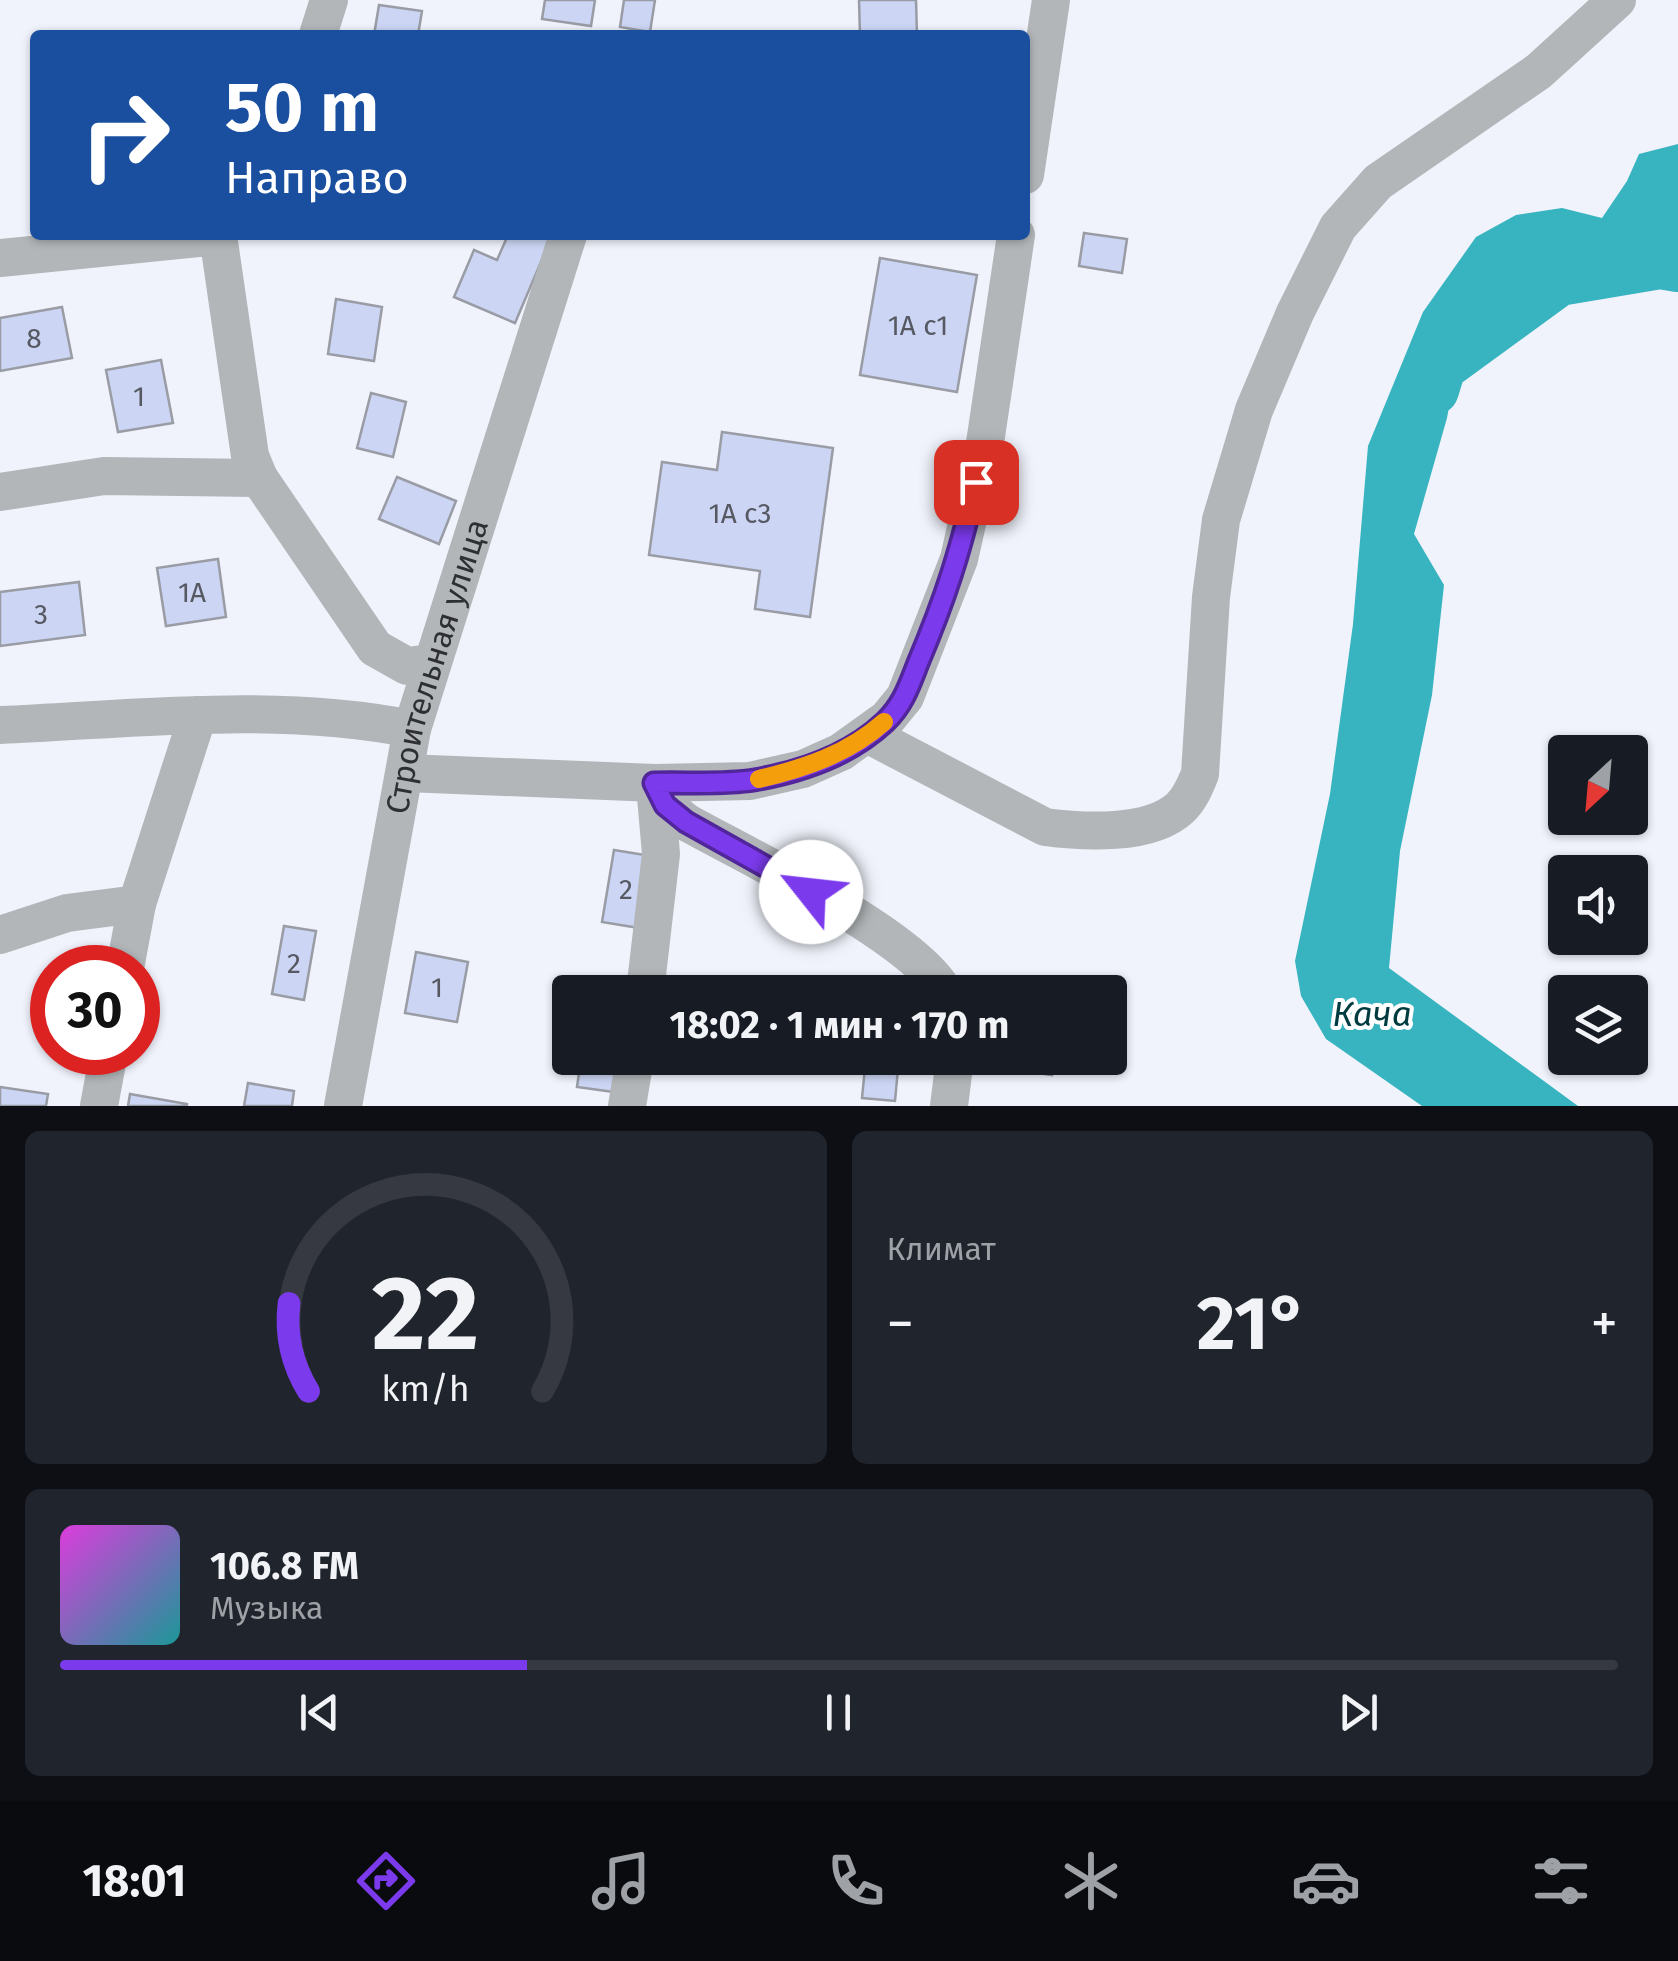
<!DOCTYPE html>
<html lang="ru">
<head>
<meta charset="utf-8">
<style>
	body { margin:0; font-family:"Fira Sans",sans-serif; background:#20242c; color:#f1f3f6; height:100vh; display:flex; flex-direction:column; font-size:38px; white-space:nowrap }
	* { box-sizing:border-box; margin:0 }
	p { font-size:32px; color:#9ea1a6 }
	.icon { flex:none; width:55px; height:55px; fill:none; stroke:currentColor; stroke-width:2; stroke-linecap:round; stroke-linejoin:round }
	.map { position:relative; height:1106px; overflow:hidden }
	.drawer { display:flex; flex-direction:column; gap:25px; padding:25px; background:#0d0f14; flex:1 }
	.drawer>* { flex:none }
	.top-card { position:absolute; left:30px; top:30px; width:1000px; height:210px; border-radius:10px; box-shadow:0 2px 8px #0004; background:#1a4fa0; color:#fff; overflow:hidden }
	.needle { width:65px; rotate:206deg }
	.tools { position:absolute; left:1548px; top:735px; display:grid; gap:20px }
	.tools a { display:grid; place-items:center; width:100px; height:100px; border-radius:10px; background:#171b24; box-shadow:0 2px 8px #0004; font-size:50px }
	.speed { position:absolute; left:30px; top:945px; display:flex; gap:20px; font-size:50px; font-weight:700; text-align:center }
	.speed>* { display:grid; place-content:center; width:130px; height:130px; border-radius:50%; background:#171b24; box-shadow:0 2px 8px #0004; line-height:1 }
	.speed .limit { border:15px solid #d22; background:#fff; color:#111 }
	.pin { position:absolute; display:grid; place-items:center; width:85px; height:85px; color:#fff; margin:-42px; border-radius:20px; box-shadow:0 5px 15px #0006 }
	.me { position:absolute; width:110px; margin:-55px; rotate:299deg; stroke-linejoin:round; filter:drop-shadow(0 0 8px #0008) }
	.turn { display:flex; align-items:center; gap:35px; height:210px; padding:0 30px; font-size:45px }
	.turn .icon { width:130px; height:130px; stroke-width:2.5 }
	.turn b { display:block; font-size:70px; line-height:85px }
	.big { font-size:75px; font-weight:700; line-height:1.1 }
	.drawer .card { flex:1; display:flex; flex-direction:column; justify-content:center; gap:15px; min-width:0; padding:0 35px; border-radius:15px; background:#20242c }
	.drawer .dial { align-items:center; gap:0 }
	.dial svg { height:260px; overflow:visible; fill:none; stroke:#363941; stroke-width:7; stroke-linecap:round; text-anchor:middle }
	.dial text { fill:#f1f3f6; stroke:none }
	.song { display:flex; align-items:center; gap:30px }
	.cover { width:120px; height:120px; border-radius:15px; background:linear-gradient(135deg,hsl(300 70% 55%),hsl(180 70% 35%)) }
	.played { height:10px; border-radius:5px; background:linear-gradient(90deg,#7c3aed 30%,#363941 30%) }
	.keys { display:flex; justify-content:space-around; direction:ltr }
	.heat { display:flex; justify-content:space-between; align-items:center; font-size:55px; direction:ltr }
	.drawer .tiles { flex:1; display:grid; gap:25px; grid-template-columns:1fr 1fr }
	.card:last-child { grid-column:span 2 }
	.trip { position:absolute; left:552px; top:975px; width:575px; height:100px; border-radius:10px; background:#171b24; box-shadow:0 2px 8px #0004; font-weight:700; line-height:100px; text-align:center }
	.dock { display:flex; height:160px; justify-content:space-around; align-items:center; background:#090b0e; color:#9ea1a6 }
	.dock .icon { width:70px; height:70px }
	.dock .on { color:#7c3aed }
	.dock b { font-size:45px; color:#f1f3f6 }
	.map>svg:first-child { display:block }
	.water { fill:#37b4bf }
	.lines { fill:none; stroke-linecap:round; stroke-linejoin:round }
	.river { stroke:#37b4bf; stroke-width:50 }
	.building { fill:#ccd6f4; stroke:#999ca4; stroke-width:2.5 }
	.minor { stroke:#b2b6b8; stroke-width:38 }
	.route-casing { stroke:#51269a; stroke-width:25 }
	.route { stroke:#7c3aed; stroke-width:18 }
	.slow { stroke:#f59e0b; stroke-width:18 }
	.labels { text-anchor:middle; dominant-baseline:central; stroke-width:8; stroke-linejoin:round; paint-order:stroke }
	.number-label { font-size:28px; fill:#565962 }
	.street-label { font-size:32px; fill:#2e2f32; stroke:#fff }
	.water-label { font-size:35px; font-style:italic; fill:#003b3f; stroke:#fff }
</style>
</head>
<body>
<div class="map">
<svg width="1678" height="1106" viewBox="0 0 1678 1106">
	<rect width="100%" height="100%" fill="#f0f3fc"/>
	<polygon class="water" points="1678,144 1678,266 1651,256 1613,251 1545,268 1494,311 1455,375 1447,418 1414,534 1444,585 1432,695 1400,851 1389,968 1578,1106 1422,1106 1326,1039 1301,996 1295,961 1330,794 1353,624 1368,446 1423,312 1476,237 1516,215 1562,208 1602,218 1627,181 1639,154"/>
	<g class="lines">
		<polyline class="river" points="1434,390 1441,367 1559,281 1660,264 1678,267"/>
	</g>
	<g class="building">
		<polygon points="545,0 595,0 591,26 542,19"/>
		<polygon points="624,0 655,0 650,32 620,27"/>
		<polygon points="859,0 916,0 917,35 860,35"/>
		<polygon points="379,5 422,11 418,35 374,35"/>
		<polygon points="1084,233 1127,239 1122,273 1079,266"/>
		<polygon points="508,235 552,236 515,323 454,297 474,250 497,260"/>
		<polygon points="880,258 977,275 957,392 860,375"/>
		<polygon points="336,299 382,307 374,361 328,354"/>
		<polygon points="62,307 72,358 0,371 0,318"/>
		<polygon points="161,360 173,423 118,432 106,370"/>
		<polygon points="371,393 406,402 393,457 357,448"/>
		<polygon points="722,432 833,448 810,617 755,609 760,571 649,555 662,462 717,470"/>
		<polygon points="397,477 456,501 439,544 379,519"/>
		<polygon points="218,559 226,617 166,626 157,568"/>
		<polygon points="79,582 85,635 0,646 0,592"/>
		<polygon points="614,850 651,856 639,928 602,922"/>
		<polygon points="284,926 316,931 304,1000 272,994"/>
		<polygon points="416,952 468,962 457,1022 405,1013"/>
		<polygon points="581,1058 619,1058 614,1092 577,1087"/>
		<polygon points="866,1058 899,1058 895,1101 862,1098"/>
		<polygon points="1011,1058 1055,1058 1052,1075 1009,1069"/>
		<polygon points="248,1083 294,1091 292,1106 244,1106"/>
		<polygon points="0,1087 48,1094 46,1106 0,1106"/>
		<polygon points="130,1094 187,1104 187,1106 128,1106"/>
	</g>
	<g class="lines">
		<g class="minor">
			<polyline points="318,35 329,0"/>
			<polyline points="1025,175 1051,0"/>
			<polyline points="218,235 250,456 259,478 375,648 407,666 431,663"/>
			<polyline points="0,258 218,236"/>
			<polyline points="0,492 104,476 259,478"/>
			<path d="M0,725c136,-6 277,-23 412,4"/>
			<path d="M869,735l176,92c38,5 105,9 135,-19 10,-9 15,-22 20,-34l11,-177 10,-77 33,-110 41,-97 43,-86 40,-45 161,-111 78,-71"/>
			<polyline points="406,773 655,783 750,781 803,769 841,752 887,719 905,697 959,559 985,443 1016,235"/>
			<path d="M655,783l10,22 21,17c61,34 228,114 258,170"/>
			<polyline points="0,935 67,913 137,904"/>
			<polyline points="125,968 137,904 198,715"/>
			<polyline points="645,992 661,854 655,785"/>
			<polyline points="99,1106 109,1052"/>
			<path id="s1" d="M343,1106l69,-377 156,-494"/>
			<polyline points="627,1106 635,1058"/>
			<polyline points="949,1106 955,1058"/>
		</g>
	</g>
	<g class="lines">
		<g class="route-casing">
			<path id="route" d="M811,892l-125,-70 -21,-17 -11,-22c33,-1 68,2 100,-3 46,-8 96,-25 131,-58 18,-17 24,-36 33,-59 27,-64 43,-113 58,-181"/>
		</g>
		<use href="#route" class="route"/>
		<path class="slow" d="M759,779c46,-11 89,-25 125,-57"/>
	</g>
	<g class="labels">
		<g class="number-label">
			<text x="918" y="325">1А с1</text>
			<text x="34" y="338">8</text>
			<text x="139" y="396">1</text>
			<text x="740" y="513">1А с3</text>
			<text x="192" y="592">1А</text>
			<text x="41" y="614">3</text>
			<text x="626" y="889">2</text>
			<text x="294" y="963">2</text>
			<text x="437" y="987">1</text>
		</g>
		<g class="street-label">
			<text stroke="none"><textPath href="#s1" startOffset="450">Строительная улица</textPath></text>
		</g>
		<g class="water-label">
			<text x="1372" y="1014">Кача</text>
		</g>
	</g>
</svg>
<div class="tools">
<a><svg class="needle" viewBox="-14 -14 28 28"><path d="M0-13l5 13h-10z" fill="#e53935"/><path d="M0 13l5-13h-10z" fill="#9ea1a6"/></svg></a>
<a><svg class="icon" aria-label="sound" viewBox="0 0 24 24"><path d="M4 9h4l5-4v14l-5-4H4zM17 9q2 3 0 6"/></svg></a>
<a><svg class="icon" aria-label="layers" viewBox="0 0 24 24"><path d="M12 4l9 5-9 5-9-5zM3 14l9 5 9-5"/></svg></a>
</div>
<div class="speed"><div class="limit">30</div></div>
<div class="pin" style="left:976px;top:482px;background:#d93025"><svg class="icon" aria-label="arrive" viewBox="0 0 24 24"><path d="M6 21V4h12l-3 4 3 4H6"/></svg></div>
<svg class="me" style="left:811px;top:892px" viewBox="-20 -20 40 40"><circle r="19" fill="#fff"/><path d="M0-13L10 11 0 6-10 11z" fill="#7c3aed"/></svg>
<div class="trip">18:02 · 1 мин · 170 m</div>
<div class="top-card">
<div class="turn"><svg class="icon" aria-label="right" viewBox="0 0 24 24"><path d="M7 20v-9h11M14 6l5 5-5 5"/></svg><div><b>50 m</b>Направо</div></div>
</div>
</div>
<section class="drawer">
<div class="tiles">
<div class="card dial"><svg viewBox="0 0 100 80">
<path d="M14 69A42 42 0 1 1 86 69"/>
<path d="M14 69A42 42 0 0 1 8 42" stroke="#7c3aed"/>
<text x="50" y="56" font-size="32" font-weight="700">22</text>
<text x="50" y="72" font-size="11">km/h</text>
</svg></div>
<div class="card"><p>Климат</p>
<div class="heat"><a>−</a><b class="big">21°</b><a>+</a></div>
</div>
<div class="card">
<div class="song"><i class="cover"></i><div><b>106.8 FM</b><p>Музыка</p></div></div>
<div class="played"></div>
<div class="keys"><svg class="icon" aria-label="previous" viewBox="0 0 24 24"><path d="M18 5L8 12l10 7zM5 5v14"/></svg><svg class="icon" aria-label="pause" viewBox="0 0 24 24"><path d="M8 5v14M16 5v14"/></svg><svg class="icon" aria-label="next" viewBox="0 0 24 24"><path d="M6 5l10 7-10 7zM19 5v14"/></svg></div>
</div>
</div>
</section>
<nav class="dock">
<b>18:01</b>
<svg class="icon on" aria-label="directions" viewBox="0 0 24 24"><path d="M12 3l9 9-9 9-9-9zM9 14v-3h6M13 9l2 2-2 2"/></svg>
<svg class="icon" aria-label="music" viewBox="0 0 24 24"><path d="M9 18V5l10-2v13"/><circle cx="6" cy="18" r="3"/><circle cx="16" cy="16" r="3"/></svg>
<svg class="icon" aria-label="phone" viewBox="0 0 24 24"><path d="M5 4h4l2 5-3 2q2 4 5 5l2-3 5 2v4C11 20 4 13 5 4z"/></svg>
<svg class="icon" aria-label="climate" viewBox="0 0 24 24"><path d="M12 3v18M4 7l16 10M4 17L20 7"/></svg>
<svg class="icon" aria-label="car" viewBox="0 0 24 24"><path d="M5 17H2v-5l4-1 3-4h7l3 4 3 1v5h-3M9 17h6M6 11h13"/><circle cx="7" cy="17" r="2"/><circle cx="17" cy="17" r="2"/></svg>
<svg class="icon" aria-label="filters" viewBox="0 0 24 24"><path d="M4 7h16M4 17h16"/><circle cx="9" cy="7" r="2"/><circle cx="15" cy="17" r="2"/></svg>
</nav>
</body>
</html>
